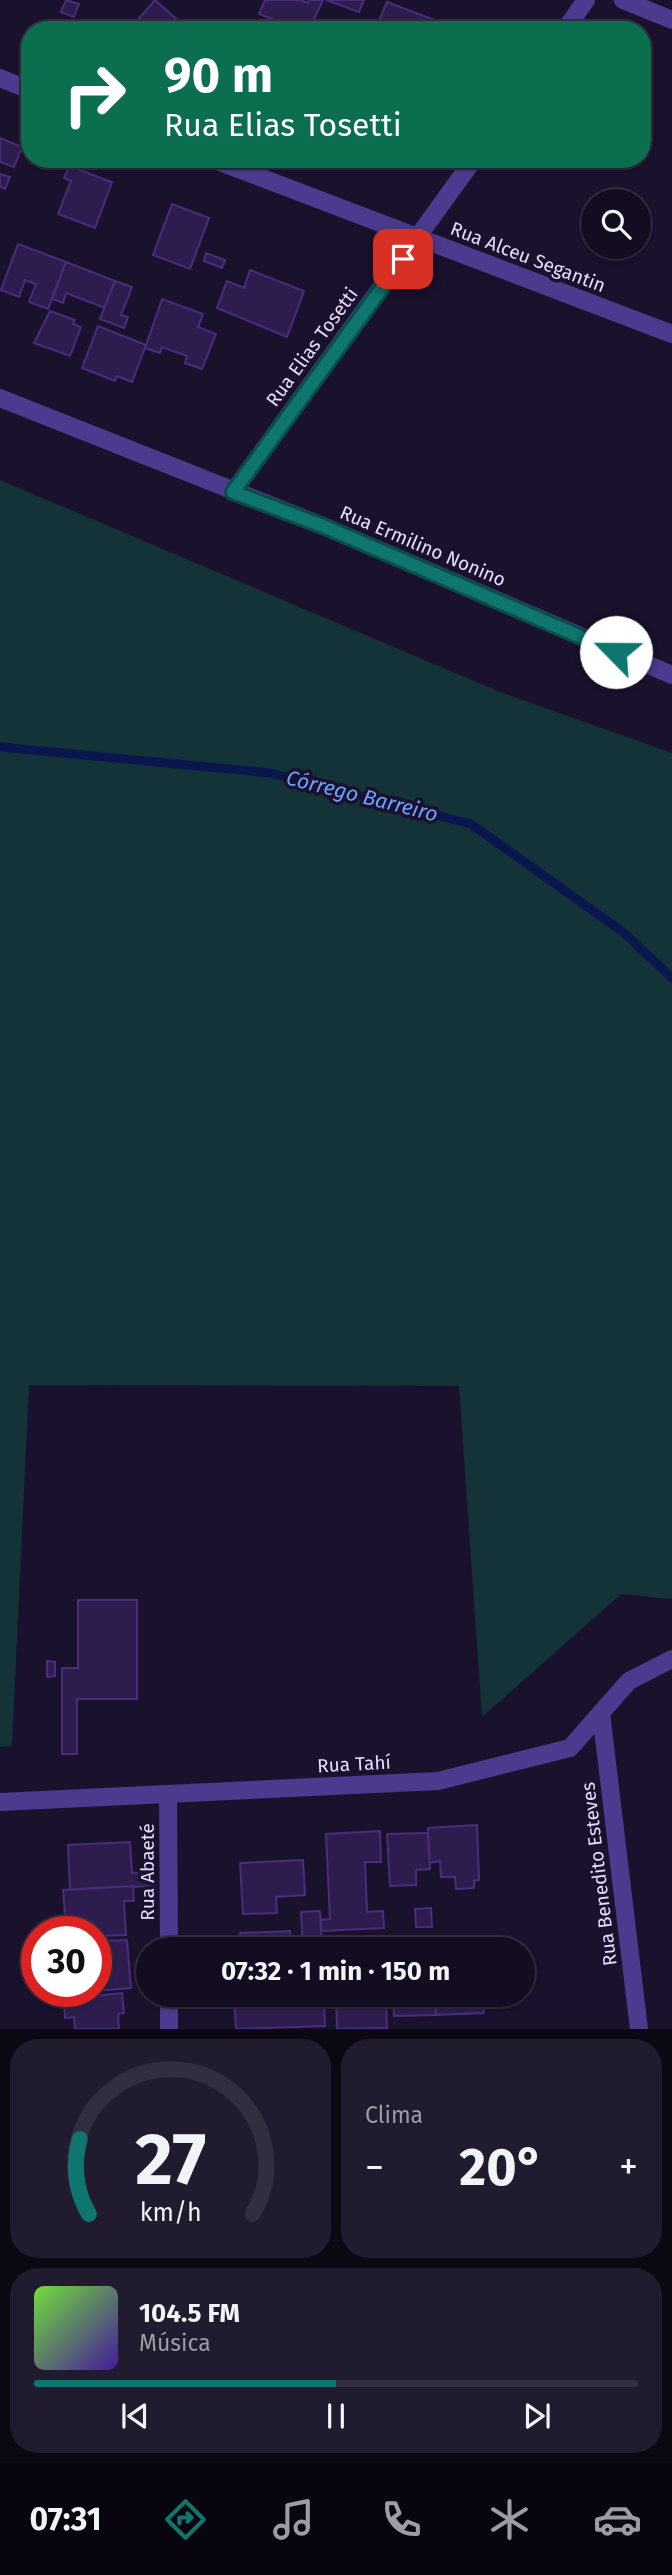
<!DOCTYPE html>
<html lang="pt">
<head>
<meta charset="utf-8">
<style>
	body { margin:0; font-family:"Fira Sans",sans-serif; background:#211b2f; color:#f1f3f6; height:100vh; display:flex; flex-direction:column; font-size:26px; white-space:nowrap }
	* { box-sizing:border-box; margin:0 }
	p { font-size:23px; color:#9d9ca5 }
	.icon { flex:none; width:38px; height:38px; fill:none; stroke:currentColor; stroke-width:2; stroke-linecap:round; stroke-linejoin:round }
	.map { position:relative; height:2029px; overflow:hidden }
	.details { display:flex; flex-direction:column; gap:10px; padding:10px; background:#0b0713; flex:1 }
	.details>* { flex:none }
	.top-card { position:absolute; left:21px; top:21px; width:630px; height:147px; border-radius:28px; box-shadow:0 2px 5px #0004,0 0 0 2px #332d40; background:#0b6e4f; color:#fff; overflow:hidden }
	.tools { position:absolute; left:581px; top:189px; display:grid; gap:14px }
	.tools a { display:grid; place-items:center; width:70px; height:70px; border-radius:50%; background:#140d22; box-shadow:0 2px 5px #0004,0 0 0 2px #332d40; font-size:35px }
	.speed { position:absolute; left:21px; top:1916px; display:flex; gap:14px; font-size:35px; font-weight:700; text-align:center }
	.speed>* { display:grid; place-content:center; width:91px; height:91px; border-radius:50%; background:#140d22; box-shadow:0 2px 5px #0004,0 0 0 2px #332d40; line-height:1 }
	.speed .limit { border:10px solid #d22; background:#fff; color:#111 }
	.pin { position:absolute; display:grid; place-items:center; width:60px; height:60px; color:#fff; margin:-30px; border-radius:14px; box-shadow:0 4px 10px #0006 }
	.me { position:absolute; width:77px; margin:-38px; rotate:293deg; stroke-linejoin:round; filter:drop-shadow(0 0 5px #0008) }
	.turn { display:flex; align-items:center; gap:24px; height:147px; padding:0 28px; font-size:32px }
	.turn .icon { width:91px; height:91px; stroke-width:2.5 }
	.turn b { display:block; font-size:49px; line-height:60px }
	.big { font-size:52px; font-weight:700; line-height:1.1 }
	.details .widget { flex:1; display:flex; flex-direction:column; justify-content:center; gap:10px; min-width:0; padding:0 24px; border-radius:28px; background:#211b2f }
	.details .dial { align-items:center; gap:0 }
	.dial svg { height:182px; overflow:visible; fill:none; stroke:#332d40; stroke-width:7; stroke-linecap:round; text-anchor:middle }
	.dial text { fill:#f1f3f6; stroke:none }
	.song { display:flex; align-items:center; gap:21px }
	.cover { width:84px; height:84px; border-radius:10px; background:linear-gradient(135deg,hsl(100 70% 55%),hsl(260 70% 35%)) }
	.played { height:7px; border-radius:4px; background:linear-gradient(90deg,#0f766e 50%,#332d40 50%) }
	.keys { display:flex; justify-content:space-around; direction:ltr }
	.heat { display:flex; justify-content:space-between; align-items:center; font-size:38px; direction:ltr }
	.details .tiles { flex:1; display:grid; gap:10px; grid-template-columns:1fr 1fr }
	.widget:last-child { grid-column:span 2 }
	.trip { position:absolute; left:136px; top:1937px; width:399px; height:70px; border-radius:35px; background:#140d22; box-shadow:0 2px 5px #0004,0 0 0 2px #332d40; font-weight:700; line-height:70px; text-align:center }
	.menu { display:flex; height:112px; justify-content:space-around; align-items:center; background:#08050e; color:#9d9ca5 }
	.menu .icon { width:49px; height:49px }
	.menu .on { color:#0f766e }
	.menu b { font-size:32px; color:#f1f3f6 }
	.map>svg:first-child { display:block }
	.green { fill:#133338 }
	.lines { fill:none; stroke-linecap:round; stroke-linejoin:round }
	.stream { stroke:#09174e; stroke-width:9 }
	.building { fill:#2e1c4f; stroke:#492d7c; stroke-width:2 }
	.minor { stroke:#4b3a8e; stroke-width:18 }
	.route-casing { stroke:#0a4d48; stroke-width:18 }
	.route { stroke:#0f766e; stroke-width:12 }
	.labels { text-anchor:middle; dominant-baseline:central; stroke-width:7; stroke-linejoin:round; paint-order:stroke }
	.street-label { font-size:19px; fill:#e6ddff; stroke:#1a112d }
	.water-label { font-size:21px; font-style:italic; fill:#6ba3ff; stroke:#1a112d }
</style>
</head>
<body>
<div class="map">
<svg width="672" height="2029" viewBox="0 0 672 2029">
	<rect width="100%" height="100%" fill="#1a112d"/>
	<polygon class="green" points="0,480 500,692 672,753 672,1599 621,1594 482,1717 459,1386 29,1385 12,1746 0,1747"/>
	<g class="lines">
		<polyline class="stream" points="0,747 271,773 471,824 623,932 672,978"/>
	</g>
	<g class="building">
		<polygon points="66,0 79,4 74,17 61,12"/>
		<polygon points="155,0 180,22 177,30 129,30"/>
		<polygon points="265,0 300,0 308,3 309,0 323,0 309,30 300,30 259,14"/>
		<polygon points="326,0 364,0 359,12"/>
		<polygon points="387,2 440,22 437,30 375,30"/>
		<polygon points="0,138 22,147 14,167 0,162"/>
		<polygon points="69,166 112,182 95,228 58,214 71,181 64,178"/>
		<polygon points="0,174 10,177 5,189 0,187"/>
		<polygon points="172,204 209,218 190,269 153,255"/>
		<polygon points="18,244 66,262 48,309 29,302 36,284 25,280 19,297 1,290"/>
		<polygon points="206,253 225,260 222,268 204,261"/>
		<polygon points="66,262 115,281 105,308 66,293 63,303 52,299"/>
		<polygon points="250,270 304,291 287,337 217,308 227,281 244,288"/>
		<polygon points="115,281 132,287 121,315 128,317 124,328 100,319"/>
		<polygon points="162,299 203,314 198,327 216,334 202,369 185,363 187,356 162,347 160,353 145,348"/>
		<polygon points="50,311 75,320 73,324 81,327 70,356 34,343"/>
		<polygon points="98,326 146,345 132,382 117,376 115,381 82,368"/>
		<polygon points="78,1600 137,1600 137,1699 77,1699 77,1754 62,1754 62,1668 78,1668"/>
		<polygon points="47,1661 55,1662 55,1676 47,1677"/>
		<polygon points="477,1825 479,1880 474,1881 474,1888 456,1889 455,1877 441,1877 440,1861 429,1863 428,1828"/>
		<polygon points="380,1831 381,1862 365,1862 367,1912 383,1911 384,1928 321,1931 320,1920 330,1919 326,1834"/>
		<polygon points="428,1833 430,1869 416,1870 416,1885 390,1886 387,1834"/>
		<polygon points="130,1842 132,1873 152,1872 152,1886 70,1890 68,1845"/>
		<polygon points="303,1860 305,1895 276,1897 277,1913 243,1914 240,1863"/>
		<polygon points="133,1886 134,1901 124,1901 126,1935 96,1936 96,1932 78,1932 78,1927 66,1928 63,1890"/>
		<polygon points="431,1908 432,1927 416,1927 415,1909"/>
		<polygon points="320,1911 322,1950 303,1950 301,1912"/>
		<polygon points="290,1931 291,1950 241,1950 240,1933"/>
		<polygon points="127,1940 131,1988 96,1991 96,1953 101,1952 100,1941"/>
		<polygon points="122,1993 124,2013 118,2014 119,2029 75,2029 74,2017 65,2018 64,1999"/>
		<polygon points="234,1995 324,1995 325,2026 236,2029"/>
		<polygon points="336,1995 386,1995 387,2028 337,2029"/>
		<polygon points="393,1995 435,1995 436,2015 394,2016"/>
		<polygon points="435,1995 482,1995 484,2013 436,2015"/>
	</g>
	<g class="lines">
		<g class="minor">
			<polyline points="623,0 672,20"/>
			<polyline points="565,30 586,0"/>
			<polyline points="0,78 30,90"/>
			<polyline points="212,159 672,334"/>
			<polyline points="0,398 323,526 672,675"/>
			<polyline points="233,492 474,159"/>
			<polyline points="601,1713 639,2029"/>
			<polyline points="168,1795 169,1950"/>
			<polyline points="0,1802 438,1781 570,1748 629,1681 672,1659"/>
			<polyline points="169,1995 169,2029"/>
		</g>
	</g>
	<g class="lines">
		<g class="route-casing">
			<polyline id="route" points="403,259 233,492 323,526 616,652"/>
		</g>
		<use href="#route" class="route"/>
	</g>
	<g class="labels">
		<g class="street-label">
			<text transform="translate(528 257) rotate(21)">Rua Alceu Segantin</text>
			<text transform="translate(312 347) rotate(-54)">Rua Elias Tosetti</text>
			<text transform="translate(423 546) rotate(23)">Rua Ermilino Nonino</text>
			<text transform="translate(354 1764) rotate(-3)">Rua Tahí</text>
			<text transform="translate(147 1872) rotate(-90)">Rua Abaeté</text>
			<text transform="translate(599 1874) rotate(-97)">Rua Benedito Esteves</text>
		</g>
		<g class="water-label">
			<text transform="translate(362 796) rotate(14)">Córrego Barreiro</text>
		</g>
	</g>
</svg>
<div class="tools">
<a><svg class="icon" aria-label="search" viewBox="0 0 24 24"><circle cx="10" cy="10" r="6"/><path d="M15 15l6 6"/></svg></a>
</div>
<div class="speed"><div class="limit">30</div></div>
<div class="pin" style="left:403px;top:259px;background:#d93025"><svg class="icon" aria-label="arrive" viewBox="0 0 24 24"><path d="M6 21V4h12l-3 4 3 4H6"/></svg></div>
<svg class="me" style="left:616px;top:652px" viewBox="-20 -20 40 40"><circle r="19" fill="#fff"/><path d="M0-13L10 11 0 6-10 11z" fill="#0f766e"/></svg>
<div class="trip">07:32 · 1 min · 150 m</div>
<div class="top-card">
<div class="turn"><svg class="icon" aria-label="right" viewBox="0 0 24 24"><path d="M7 20v-9h11M14 6l5 5-5 5"/></svg><div><b>90 m</b>Rua Elias Tosetti</div></div>
</div>
</div>
<section class="details">
<div class="tiles">
<div class="widget dial"><svg viewBox="0 0 100 80">
<path d="M14 69A42 42 0 1 1 86 69"/>
<path d="M14 69A42 42 0 0 1 10 36" stroke="#0f766e"/>
<text x="50" y="56" font-size="32" font-weight="700">27</text>
<text x="50" y="72" font-size="11">km/h</text>
</svg></div>
<div class="widget"><p>Clima</p>
<div class="heat"><a>−</a><b class="big">20°</b><a>+</a></div>
</div>
<div class="widget">
<div class="song"><i class="cover"></i><div><b>104.5 FM</b><p>Música</p></div></div>
<div class="played"></div>
<div class="keys"><svg class="icon" aria-label="previous" viewBox="0 0 24 24"><path d="M18 5L8 12l10 7zM5 5v14"/></svg><svg class="icon" aria-label="pause" viewBox="0 0 24 24"><path d="M8 5v14M16 5v14"/></svg><svg class="icon" aria-label="next" viewBox="0 0 24 24"><path d="M6 5l10 7-10 7zM19 5v14"/></svg></div>
</div>
</div>
</section>
<nav class="menu">
<b>07:31</b>
<svg class="icon on" aria-label="directions" viewBox="0 0 24 24"><path d="M12 3l9 9-9 9-9-9zM9 14v-3h6M13 9l2 2-2 2"/></svg>
<svg class="icon" aria-label="music" viewBox="0 0 24 24"><path d="M9 18V5l10-2v13"/><circle cx="6" cy="18" r="3"/><circle cx="16" cy="16" r="3"/></svg>
<svg class="icon" aria-label="phone" viewBox="0 0 24 24"><path d="M5 4h4l2 5-3 2q2 4 5 5l2-3 5 2v4C11 20 4 13 5 4z"/></svg>
<svg class="icon" aria-label="climate" viewBox="0 0 24 24"><path d="M12 3v18M4 7l16 10M4 17L20 7"/></svg>
<svg class="icon" aria-label="car" viewBox="0 0 24 24"><path d="M5 17H2v-5l4-1 3-4h7l3 4 3 1v5h-3M9 17h6M6 11h13"/><circle cx="7" cy="17" r="2"/><circle cx="17" cy="17" r="2"/></svg>
</nav>
</body>
</html>
